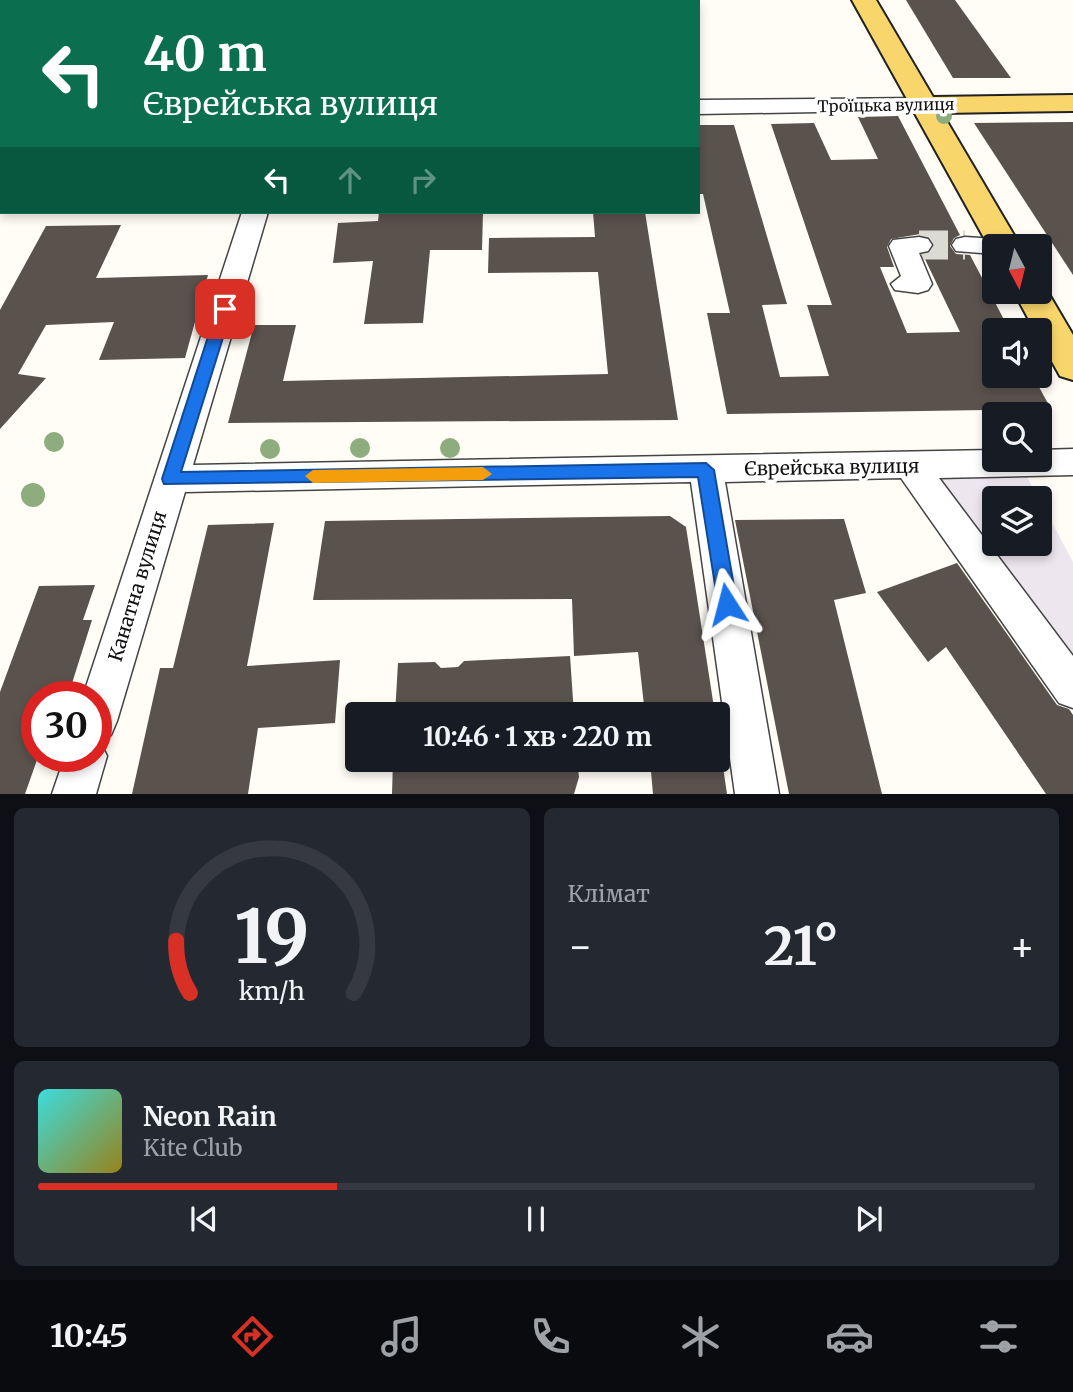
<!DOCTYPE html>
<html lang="uk">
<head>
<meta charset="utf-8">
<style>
	body { margin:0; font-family:Merriweather,serif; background:#242831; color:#f1f3f6; height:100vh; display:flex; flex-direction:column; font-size:26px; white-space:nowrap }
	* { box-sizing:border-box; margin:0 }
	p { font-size:23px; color:#9ea1a6 }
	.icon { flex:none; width:38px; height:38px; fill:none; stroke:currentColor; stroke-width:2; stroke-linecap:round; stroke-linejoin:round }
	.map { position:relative; height:794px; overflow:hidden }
	.drawer { display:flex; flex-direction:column; gap:14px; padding:14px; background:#0d0f14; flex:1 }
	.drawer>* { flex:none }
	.guide { position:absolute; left:0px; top:0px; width:700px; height:214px; box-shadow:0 4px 10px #0003; background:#0b6e4f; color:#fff; overflow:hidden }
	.needle { width:46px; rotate:173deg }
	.fabs { position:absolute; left:982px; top:234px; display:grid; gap:14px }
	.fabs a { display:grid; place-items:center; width:70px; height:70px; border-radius:7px; background:#171b24; box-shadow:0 4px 10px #0003; font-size:35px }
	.speed { position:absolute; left:21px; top:681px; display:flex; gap:14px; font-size:35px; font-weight:700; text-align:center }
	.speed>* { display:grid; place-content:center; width:91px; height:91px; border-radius:50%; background:#171b24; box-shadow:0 4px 10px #0003; line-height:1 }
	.speed .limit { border:10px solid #d22; background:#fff; color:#111 }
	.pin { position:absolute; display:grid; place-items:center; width:60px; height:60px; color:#fff; margin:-30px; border-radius:14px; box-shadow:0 4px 10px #0006 }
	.me { position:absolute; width:77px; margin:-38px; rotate:351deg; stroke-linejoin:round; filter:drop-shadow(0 0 5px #0008) }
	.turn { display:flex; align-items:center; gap:24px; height:147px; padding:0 28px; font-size:32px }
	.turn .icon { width:91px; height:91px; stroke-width:2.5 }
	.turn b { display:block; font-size:49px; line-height:60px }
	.lanes { display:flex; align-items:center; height:66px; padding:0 28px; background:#0003; justify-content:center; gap:35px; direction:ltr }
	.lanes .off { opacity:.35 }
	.big { font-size:52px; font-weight:700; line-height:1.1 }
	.drawer .tile { flex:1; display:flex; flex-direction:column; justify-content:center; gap:10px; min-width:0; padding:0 24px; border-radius:10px; background:#242831 }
	.drawer .dial { align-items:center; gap:0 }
	.dial svg { height:182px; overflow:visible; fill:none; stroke:#363941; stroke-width:7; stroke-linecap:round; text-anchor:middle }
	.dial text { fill:#f1f3f6; stroke:none }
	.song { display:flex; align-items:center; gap:21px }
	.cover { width:84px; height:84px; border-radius:10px; background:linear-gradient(135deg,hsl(180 70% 55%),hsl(50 70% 35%)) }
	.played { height:7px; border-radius:4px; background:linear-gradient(90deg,#d93025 30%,#363941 30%) }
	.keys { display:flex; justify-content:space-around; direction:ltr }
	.heat { display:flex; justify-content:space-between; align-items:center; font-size:38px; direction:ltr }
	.drawer .tiles { flex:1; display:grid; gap:14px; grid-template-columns:1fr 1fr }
	.tile:last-child { grid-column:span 2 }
	.trip { position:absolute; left:345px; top:702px; width:385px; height:70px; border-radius:7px; background:#171b24; box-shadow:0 4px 10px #0003; font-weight:700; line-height:70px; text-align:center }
	.tabs { display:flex; height:112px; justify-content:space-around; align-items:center; background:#090b0e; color:#9ea1a6 }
	.tabs .icon { width:49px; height:49px }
	.tabs .on { color:#d93025 }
	.tabs b { font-size:32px; color:#f1f3f6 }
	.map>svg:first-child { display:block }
	.industrial { fill:#eee6ef }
	.building { fill:#5a524d; fill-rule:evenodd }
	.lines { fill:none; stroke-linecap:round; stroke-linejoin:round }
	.minor-tunnel { stroke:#dbdad3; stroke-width:29; stroke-dasharray:29 15; stroke-linecap:butt }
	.minor-casing { stroke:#444; stroke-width:3 }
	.major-casing { stroke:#222; stroke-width:4 }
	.minor { fill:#fff; fill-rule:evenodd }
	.major { fill:#f9d66b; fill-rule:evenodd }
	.tree { fill:#8dad7f }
	.route { fill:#1a73e8; stroke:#114b97; stroke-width:2 }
	.slow { fill:#f59e0b }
	.labels { text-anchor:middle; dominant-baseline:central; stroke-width:7; stroke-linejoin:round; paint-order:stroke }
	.far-street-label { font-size:16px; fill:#111; stroke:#fff }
	.street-label { font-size:19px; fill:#111; stroke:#fff }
</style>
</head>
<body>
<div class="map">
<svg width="1073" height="794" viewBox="0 0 1073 794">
	<rect width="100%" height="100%" fill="#fffdf5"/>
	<polygon class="industrial" points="1022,468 1039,499 994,499 994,544 1040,544 1040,500 1073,562 1073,672 919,471"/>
	<g class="building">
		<polygon points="906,0 955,0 1011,78 953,78"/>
		<path d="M898,116l62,119 -6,3 -4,8 6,8 14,1 40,76h-16v45h39l18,33 -324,5 -20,-101h23l-27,-119h-5v-69h36l53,179 -25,1 18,72 49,-1 -22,-71h25l-61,-181 43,-1 17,37 47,-1 -20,-42zM920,234l9,2 5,8 -4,8 -7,3 37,77 -53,1 -27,-66h14l-7,-20 4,-8z"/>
		<polygon points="1073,122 1073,275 974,123"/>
		<polygon points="379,212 483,212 482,250 430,250 423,323 364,324 373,261 333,263 338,223 378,221"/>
		<polygon points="593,212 645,212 678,420 228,423 254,325 296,325 283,381 608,374 598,272 488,273 489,238 595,237"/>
		<polygon points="121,225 96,278 208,275 185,358 99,360 114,322 46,325 18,374 46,378 0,429 0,310 46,226"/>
		<polygon points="670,516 686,527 715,714 645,714 638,652 574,656 572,599 313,600 325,521"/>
		<polygon points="844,519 866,593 834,600 882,794 789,794 735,520"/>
		<polygon points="274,523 247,666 340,660 335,723 258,728 248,794 132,794 160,668 173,668 208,525"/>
		<polygon points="957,563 1057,705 1069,709 1073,715 1073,794 1046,794 946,647 928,662 877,592"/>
		<polygon points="95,585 83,620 92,620 68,696 37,696 37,760 25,794 0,794 0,692 39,586"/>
		<polygon points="570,656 574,714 395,714 398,663 435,662 441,668 458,667 464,661"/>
		<polygon points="393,760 577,760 579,777 574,794 392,794"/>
		<polygon points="650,760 722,760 727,794 653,794"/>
	</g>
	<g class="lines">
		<polyline class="minor-tunnel" points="919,245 965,245"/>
		<g class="minor-casing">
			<g id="minor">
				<polygon points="314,0 334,0 314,2"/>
				<polygon points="924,98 932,100 935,105 932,110 698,114 698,100"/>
				<rect x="0" y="103" width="2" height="14"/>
				<polygon points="242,212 268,212 193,465 994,450 994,460 1040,460 1040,450 1073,449 1073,475 939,478 1073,656 1073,708 1059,703 901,478 725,482 779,794 735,794 691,482 185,492 117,721 111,735 99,740 107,756 96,794 52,794 65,756 96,756 96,696 83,696"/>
				<polygon points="919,237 928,239 932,245 928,251 919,253 932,284 928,290 918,293 895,290 891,284 901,276 889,246 893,240"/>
				<polygon points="965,237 1013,240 1017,246 994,247 994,254 956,251 952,245 956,239"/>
			</g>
		</g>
		<g class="major-casing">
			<g id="major">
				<polygon points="852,0 876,0 933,97 1073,95 1073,111 942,113 1021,247 994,247 993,254"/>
				<polygon points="1040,283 1043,284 1073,335 1073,380 1060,376 1040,340 1040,331 1035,331 1014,292 1040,292"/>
			</g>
		</g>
		<use href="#minor" class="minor"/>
		<use href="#major" class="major"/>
	</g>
	<g class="tree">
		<circle cx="944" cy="116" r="8"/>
		<circle cx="54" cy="442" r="10"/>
		<circle cx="360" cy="448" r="10"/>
		<circle cx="450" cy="448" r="10"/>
		<circle cx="270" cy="449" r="10"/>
		<circle cx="33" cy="495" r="12"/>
	</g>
	<polygon class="route" points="225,304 232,309 181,472 706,463 714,470 737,604 734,610 727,613 721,610 718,604 698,477 164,484 162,479 217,309"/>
	<polygon class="slow" points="483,467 492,474 483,480 313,483 305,476 313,470"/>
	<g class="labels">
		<g class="far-street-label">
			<text transform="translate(886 105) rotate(-1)">Троїцька вулиця</text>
		</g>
		<g class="street-label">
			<text transform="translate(832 467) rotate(-1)">Єврейська вулиця</text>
			<text transform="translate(137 586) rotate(-73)">Канатна вулиця</text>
		</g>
	</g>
</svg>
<div class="fabs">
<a><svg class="needle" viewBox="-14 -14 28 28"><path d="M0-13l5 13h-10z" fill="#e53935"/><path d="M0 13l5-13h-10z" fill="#9ea1a6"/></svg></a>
<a><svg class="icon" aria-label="sound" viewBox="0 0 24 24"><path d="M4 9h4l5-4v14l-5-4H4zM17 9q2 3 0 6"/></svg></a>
<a><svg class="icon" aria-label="search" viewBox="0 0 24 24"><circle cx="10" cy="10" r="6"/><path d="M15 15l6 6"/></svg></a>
<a><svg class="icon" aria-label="layers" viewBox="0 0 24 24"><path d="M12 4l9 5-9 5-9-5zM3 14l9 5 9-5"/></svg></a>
</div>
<div class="speed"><div class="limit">30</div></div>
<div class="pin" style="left:225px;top:309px;background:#d93025"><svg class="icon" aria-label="arrive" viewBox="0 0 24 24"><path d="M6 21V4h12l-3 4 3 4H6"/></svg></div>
<svg class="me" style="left:727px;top:604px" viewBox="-20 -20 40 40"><path d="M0-17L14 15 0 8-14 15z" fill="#1a73e8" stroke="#fff" stroke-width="4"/></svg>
<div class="trip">10:46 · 1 хв · 220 m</div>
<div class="guide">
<div class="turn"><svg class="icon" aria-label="left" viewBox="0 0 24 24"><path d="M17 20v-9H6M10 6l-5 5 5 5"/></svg><div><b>40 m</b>Єврейська вулиця</div></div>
<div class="lanes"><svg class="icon" aria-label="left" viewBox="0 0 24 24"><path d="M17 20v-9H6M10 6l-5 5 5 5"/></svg><svg class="icon off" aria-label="ahead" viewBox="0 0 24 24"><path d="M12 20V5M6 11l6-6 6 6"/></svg><svg class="icon off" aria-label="right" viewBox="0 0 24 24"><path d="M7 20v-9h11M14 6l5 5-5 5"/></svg></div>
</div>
</div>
<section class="drawer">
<div class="tiles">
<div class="tile dial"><svg viewBox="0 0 100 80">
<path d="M14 69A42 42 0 1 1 86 69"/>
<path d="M14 69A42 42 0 0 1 8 46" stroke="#d93025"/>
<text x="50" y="56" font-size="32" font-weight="700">19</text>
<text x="50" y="72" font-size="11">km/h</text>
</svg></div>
<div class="tile"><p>Клімат</p>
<div class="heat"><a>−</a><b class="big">21°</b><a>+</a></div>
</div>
<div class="tile">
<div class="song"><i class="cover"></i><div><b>Neon Rain</b><p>Kite Club</p></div></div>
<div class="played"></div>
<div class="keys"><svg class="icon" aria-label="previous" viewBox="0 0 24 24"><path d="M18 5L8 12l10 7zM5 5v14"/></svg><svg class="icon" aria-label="pause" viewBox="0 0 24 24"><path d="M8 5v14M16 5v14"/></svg><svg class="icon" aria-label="next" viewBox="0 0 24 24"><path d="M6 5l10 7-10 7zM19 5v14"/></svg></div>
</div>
</div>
</section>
<nav class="tabs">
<b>10:45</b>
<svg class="icon on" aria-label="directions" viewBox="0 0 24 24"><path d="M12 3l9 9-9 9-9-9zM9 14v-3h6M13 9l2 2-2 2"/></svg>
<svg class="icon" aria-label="music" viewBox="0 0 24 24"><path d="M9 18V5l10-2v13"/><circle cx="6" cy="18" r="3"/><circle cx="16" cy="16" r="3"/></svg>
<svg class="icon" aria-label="phone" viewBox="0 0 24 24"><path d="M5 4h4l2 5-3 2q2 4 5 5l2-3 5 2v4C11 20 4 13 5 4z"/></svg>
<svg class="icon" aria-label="climate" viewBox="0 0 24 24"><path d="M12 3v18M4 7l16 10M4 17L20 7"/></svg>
<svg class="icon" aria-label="car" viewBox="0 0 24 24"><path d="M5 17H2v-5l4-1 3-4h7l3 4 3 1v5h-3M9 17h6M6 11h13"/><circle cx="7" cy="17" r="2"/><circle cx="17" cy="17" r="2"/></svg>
<svg class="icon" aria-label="filters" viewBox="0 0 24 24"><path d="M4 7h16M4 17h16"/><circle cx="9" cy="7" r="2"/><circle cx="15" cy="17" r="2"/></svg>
</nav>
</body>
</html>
